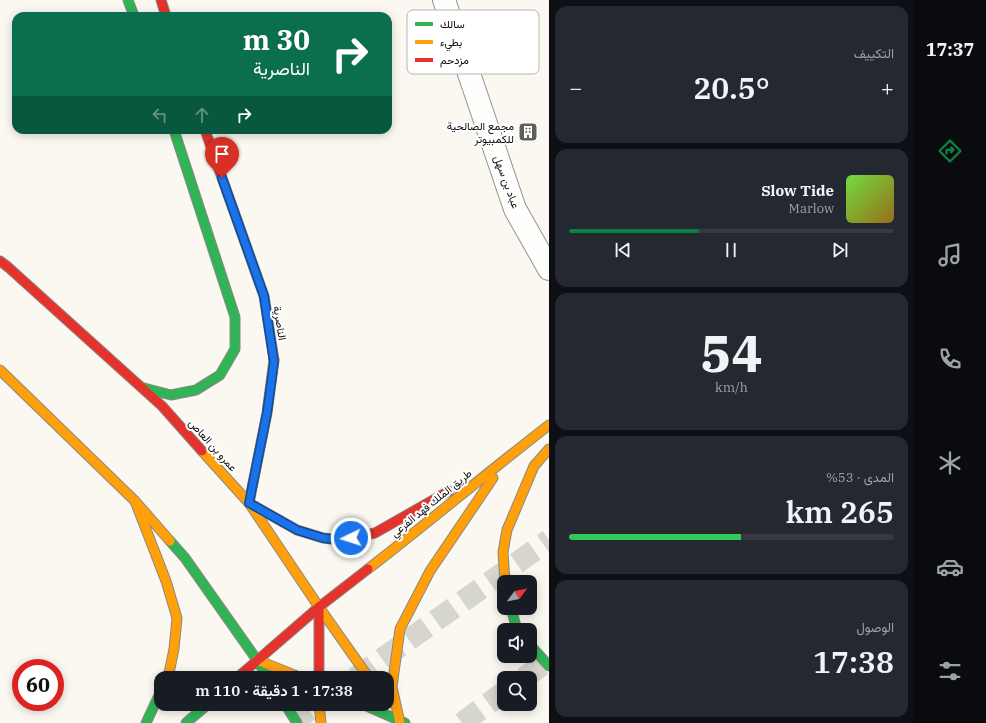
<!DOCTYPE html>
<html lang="ar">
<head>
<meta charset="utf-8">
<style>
	body { margin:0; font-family:"IBM Plex Serif",Vazirmatn,serif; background:#242831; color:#f1f3f6; direction:rtl; height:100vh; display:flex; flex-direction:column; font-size:15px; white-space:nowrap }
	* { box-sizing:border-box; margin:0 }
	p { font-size:13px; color:#9ea1a6 }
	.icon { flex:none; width:22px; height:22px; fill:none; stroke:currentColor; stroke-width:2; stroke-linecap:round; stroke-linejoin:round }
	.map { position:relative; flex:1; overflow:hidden; direction:ltr }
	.sheet { display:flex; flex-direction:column; gap:6px; padding:6px; background:#0d0f14; width:365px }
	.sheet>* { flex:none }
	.guide { position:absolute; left:12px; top:12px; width:380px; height:122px; border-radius:12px; box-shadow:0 2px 10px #0003; direction:rtl; background:#0b6e4f; color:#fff; overflow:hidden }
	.needle { width:26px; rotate:58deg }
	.tools { position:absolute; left:497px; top:575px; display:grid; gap:8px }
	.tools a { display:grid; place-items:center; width:40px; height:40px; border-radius:8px; background:#171b24; box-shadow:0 2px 10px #0003; font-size:20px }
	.speed { position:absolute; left:12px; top:659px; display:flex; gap:8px; font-size:20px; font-weight:700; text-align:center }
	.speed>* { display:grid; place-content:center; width:52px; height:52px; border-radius:50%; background:#171b24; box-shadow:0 2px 10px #0003; line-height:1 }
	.speed .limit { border:6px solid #d22; background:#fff; color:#111 }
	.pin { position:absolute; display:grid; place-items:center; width:34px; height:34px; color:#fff; margin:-41px -17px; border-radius:50% 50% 50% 0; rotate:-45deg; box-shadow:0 0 4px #0007 }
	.pin .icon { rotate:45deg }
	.me { position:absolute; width:44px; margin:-22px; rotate:266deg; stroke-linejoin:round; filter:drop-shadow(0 0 3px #0008) }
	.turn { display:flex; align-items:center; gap:14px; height:84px; padding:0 16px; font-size:18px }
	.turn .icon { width:52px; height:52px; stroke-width:2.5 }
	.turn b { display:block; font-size:28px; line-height:34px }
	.lanes { display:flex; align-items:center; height:38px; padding:0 16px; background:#0003; justify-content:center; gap:20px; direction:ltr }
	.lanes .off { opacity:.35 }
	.big { font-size:30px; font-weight:600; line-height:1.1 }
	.sheet .card { flex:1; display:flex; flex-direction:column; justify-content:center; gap:6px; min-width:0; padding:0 14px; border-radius:12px; background:#242831 }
	.sheet .dial { align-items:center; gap:0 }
	.dial b { font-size:52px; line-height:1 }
	.song { display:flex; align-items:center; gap:12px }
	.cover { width:48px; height:48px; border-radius:6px; background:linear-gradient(135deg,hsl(100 70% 55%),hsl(40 70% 35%)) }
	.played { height:4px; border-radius:2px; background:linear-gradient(90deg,#0b8043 40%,#363941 40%) }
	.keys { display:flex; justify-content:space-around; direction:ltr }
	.heat { display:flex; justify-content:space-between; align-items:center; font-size:22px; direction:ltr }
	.charge { height:6px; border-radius:3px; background:linear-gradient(90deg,#34c759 53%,#363941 0) }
	.trip { position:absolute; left:154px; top:671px; width:240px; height:40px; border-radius:12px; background:#171b24; box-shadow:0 2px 10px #0003; font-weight:600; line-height:40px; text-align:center; direction:rtl }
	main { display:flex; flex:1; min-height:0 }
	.tab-bar { display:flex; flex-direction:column; width:72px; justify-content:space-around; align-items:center; background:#090b0e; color:#9ea1a6 }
	.tab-bar .icon { width:28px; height:28px }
	.tab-bar .active { color:#0b8043 }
	.tab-bar b { font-size:18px; color:#f1f3f6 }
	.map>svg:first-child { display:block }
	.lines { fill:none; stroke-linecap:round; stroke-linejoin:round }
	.highway-tunnel { stroke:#d6d5ce; stroke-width:22; stroke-dasharray:22 11; stroke-linecap:butt }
	.street-casing { stroke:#93928f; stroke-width:24 }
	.fast-casing { stroke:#8a8985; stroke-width:11 }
	.slow-casing { stroke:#8a8985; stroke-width:11 }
	.jam-casing { stroke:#8a8985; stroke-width:11 }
	.street { stroke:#fefefd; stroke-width:22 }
	.fast { stroke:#30b455; stroke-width:9 }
	.slow { stroke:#ff9f0a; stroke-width:9 }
	.jam { stroke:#e5322d; stroke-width:9 }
	.route-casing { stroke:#114b97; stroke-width:10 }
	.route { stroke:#1a73e8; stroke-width:7 }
	.labels { text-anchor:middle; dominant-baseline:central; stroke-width:4; stroke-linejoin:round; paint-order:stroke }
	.poi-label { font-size:11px; fill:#0c0c0c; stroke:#fff; text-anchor:end }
	.street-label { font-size:11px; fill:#0c0c0c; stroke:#fff }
	.key { fill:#fff; stroke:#b6b6b6; stroke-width:1 }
	.key-label { font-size:11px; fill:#0c0c0c }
</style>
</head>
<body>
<main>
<nav class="tab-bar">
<b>17:37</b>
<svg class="icon active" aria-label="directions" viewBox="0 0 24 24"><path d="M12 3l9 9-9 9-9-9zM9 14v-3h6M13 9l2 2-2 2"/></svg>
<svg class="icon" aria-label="music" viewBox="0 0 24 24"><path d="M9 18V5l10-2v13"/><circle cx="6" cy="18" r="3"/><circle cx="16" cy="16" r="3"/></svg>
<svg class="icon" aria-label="phone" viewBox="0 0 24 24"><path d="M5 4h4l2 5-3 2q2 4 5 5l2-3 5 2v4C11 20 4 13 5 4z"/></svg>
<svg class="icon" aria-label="climate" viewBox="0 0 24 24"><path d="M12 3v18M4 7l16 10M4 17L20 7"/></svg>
<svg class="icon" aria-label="car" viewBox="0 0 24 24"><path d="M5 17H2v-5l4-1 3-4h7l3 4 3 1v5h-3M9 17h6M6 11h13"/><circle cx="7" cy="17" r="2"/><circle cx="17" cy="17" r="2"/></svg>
<svg class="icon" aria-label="filters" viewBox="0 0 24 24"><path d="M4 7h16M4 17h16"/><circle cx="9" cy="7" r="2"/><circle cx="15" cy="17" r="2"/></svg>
</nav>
<section class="sheet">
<div class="card"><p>التكييف</p>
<div class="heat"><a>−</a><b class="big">20.5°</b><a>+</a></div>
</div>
<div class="card">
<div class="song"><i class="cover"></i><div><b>Slow Tide</b><p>Marlow</p></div></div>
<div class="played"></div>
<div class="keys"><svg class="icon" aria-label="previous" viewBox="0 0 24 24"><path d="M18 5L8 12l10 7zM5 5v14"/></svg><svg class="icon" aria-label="pause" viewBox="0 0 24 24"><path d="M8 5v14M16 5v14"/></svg><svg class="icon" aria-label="next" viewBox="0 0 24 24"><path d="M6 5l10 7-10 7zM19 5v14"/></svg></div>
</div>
<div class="card dial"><b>54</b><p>km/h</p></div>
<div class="card"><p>المدى · 53%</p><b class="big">265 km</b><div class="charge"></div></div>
<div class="card"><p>الوصول</p><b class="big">17:38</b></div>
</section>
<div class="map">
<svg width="549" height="723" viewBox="0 0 549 723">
	<rect width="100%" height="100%" fill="#faf8f0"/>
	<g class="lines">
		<g class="highway-tunnel">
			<polyline points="355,678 549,540"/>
			<polyline points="524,678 549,660"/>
			<polyline points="291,723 318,704"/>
			<polyline points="462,723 504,692"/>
		</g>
		<g class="street-casing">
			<polyline id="street" points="444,0 515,209 549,269"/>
		</g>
		<g class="fast-casing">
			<g id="fast">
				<polyline points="128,0 134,16"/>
				<polyline points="144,388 171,395 196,390 220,375 235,349 235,317 174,130"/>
				<polyline points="170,541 185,558 257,660 268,678"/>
				<polyline points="511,608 517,630"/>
				<polyline points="530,645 549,666"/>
				<polyline points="285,704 297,723"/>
				<polyline points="362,704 405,723"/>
				<polyline points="146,723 161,691"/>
				<polyline points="186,723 208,704"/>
			</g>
		</g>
		<g class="slow-casing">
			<g id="slow">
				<polyline points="0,370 135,501 170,541"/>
				<polyline points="202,451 249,503 319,607 369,678"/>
				<polyline points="135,501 166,581 177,618 174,649 169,673 167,678"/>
				<polyline points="249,503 267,413 274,360"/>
				<path d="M368,569c61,-47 120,-97 181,-144"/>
				<polyline points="505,582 503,552 507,530 534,466 549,449"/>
				<polyline points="257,660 302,678"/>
				<polyline points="319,704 321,723"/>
				<polyline points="400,723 392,687 400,629 430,571 493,478"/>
			</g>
		</g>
		<g class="jam-casing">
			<g id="jam">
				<polyline points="161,0 166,16"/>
				<polyline points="205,130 264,296 274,360"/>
				<polyline points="0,261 8,267 162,406 202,451"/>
				<polyline points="249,503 297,530 323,538 340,540 375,533 449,491"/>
				<polyline points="319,607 319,678"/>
				<polyline points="237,678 319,607 368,569"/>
			</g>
		</g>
		<use href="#street" class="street"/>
		<use href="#fast" class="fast"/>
		<use href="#slow" class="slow"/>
		<use href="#jam" class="jam"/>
	</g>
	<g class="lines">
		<g class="route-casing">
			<polyline id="route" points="222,178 264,296 274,362 267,413 249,503 297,530 323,538 340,540 351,538"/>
		</g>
		<use href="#route" class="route"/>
	</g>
	<defs>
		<g id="building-square" transform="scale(1)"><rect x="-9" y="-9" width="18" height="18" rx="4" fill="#5f5f5c" stroke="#fff"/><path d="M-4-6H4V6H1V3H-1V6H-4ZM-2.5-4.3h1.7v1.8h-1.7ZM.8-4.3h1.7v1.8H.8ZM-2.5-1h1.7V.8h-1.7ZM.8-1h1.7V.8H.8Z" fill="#fff"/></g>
	</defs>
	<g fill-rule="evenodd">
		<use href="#building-square" x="528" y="132"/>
	</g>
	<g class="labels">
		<g class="poi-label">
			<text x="514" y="126">مجمع الصالحية<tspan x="514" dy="13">للكمبيوتر</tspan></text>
		</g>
		<g class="street-label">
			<text transform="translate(507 182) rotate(70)">عباد بن سهل</text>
			<text transform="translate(280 323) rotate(81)">الناصرية</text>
			<text transform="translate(213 445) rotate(48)">عمرو بن العاص</text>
			<text transform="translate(431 503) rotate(-39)">طريق الملك فهد الفرعي</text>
		</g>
	</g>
	<rect x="407" y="10" width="132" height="64" rx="6" class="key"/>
	<rect x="415" y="22" width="18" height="4" fill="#30b455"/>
	<rect x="415" y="40" width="18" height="4" fill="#ff9f0a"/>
	<rect x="415" y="58" width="18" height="4" fill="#e5322d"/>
	<g class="key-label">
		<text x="440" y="28">سالك</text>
		<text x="440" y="46">بطيء</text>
		<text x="440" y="64">مزدحم</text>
	</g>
</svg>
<div class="tools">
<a><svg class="needle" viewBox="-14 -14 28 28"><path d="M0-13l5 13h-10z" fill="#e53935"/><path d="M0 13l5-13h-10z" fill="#9ea1a6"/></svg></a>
<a><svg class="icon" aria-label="sound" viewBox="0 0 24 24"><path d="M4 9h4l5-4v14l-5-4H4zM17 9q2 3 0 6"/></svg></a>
<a><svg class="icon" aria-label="search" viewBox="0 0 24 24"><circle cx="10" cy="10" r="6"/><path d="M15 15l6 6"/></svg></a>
</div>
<div class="speed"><div class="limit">60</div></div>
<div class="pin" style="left:222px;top:178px;background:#d93025"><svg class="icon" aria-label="arrive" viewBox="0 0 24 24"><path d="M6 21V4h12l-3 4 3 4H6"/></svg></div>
<svg class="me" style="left:351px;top:538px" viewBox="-20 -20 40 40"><circle r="17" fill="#1a73e8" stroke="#fff" stroke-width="3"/><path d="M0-11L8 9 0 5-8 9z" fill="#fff"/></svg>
<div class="trip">17:38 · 1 دقيقة · 110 m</div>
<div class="guide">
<div class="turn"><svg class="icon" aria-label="right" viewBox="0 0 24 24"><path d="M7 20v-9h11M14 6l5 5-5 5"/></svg><div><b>30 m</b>الناصرية</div></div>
<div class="lanes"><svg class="icon off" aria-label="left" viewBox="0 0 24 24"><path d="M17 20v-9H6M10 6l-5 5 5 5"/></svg><svg class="icon off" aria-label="ahead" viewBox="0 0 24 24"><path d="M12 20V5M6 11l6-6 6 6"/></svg><svg class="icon" aria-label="right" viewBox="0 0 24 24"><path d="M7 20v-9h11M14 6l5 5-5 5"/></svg></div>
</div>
</div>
</main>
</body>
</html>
